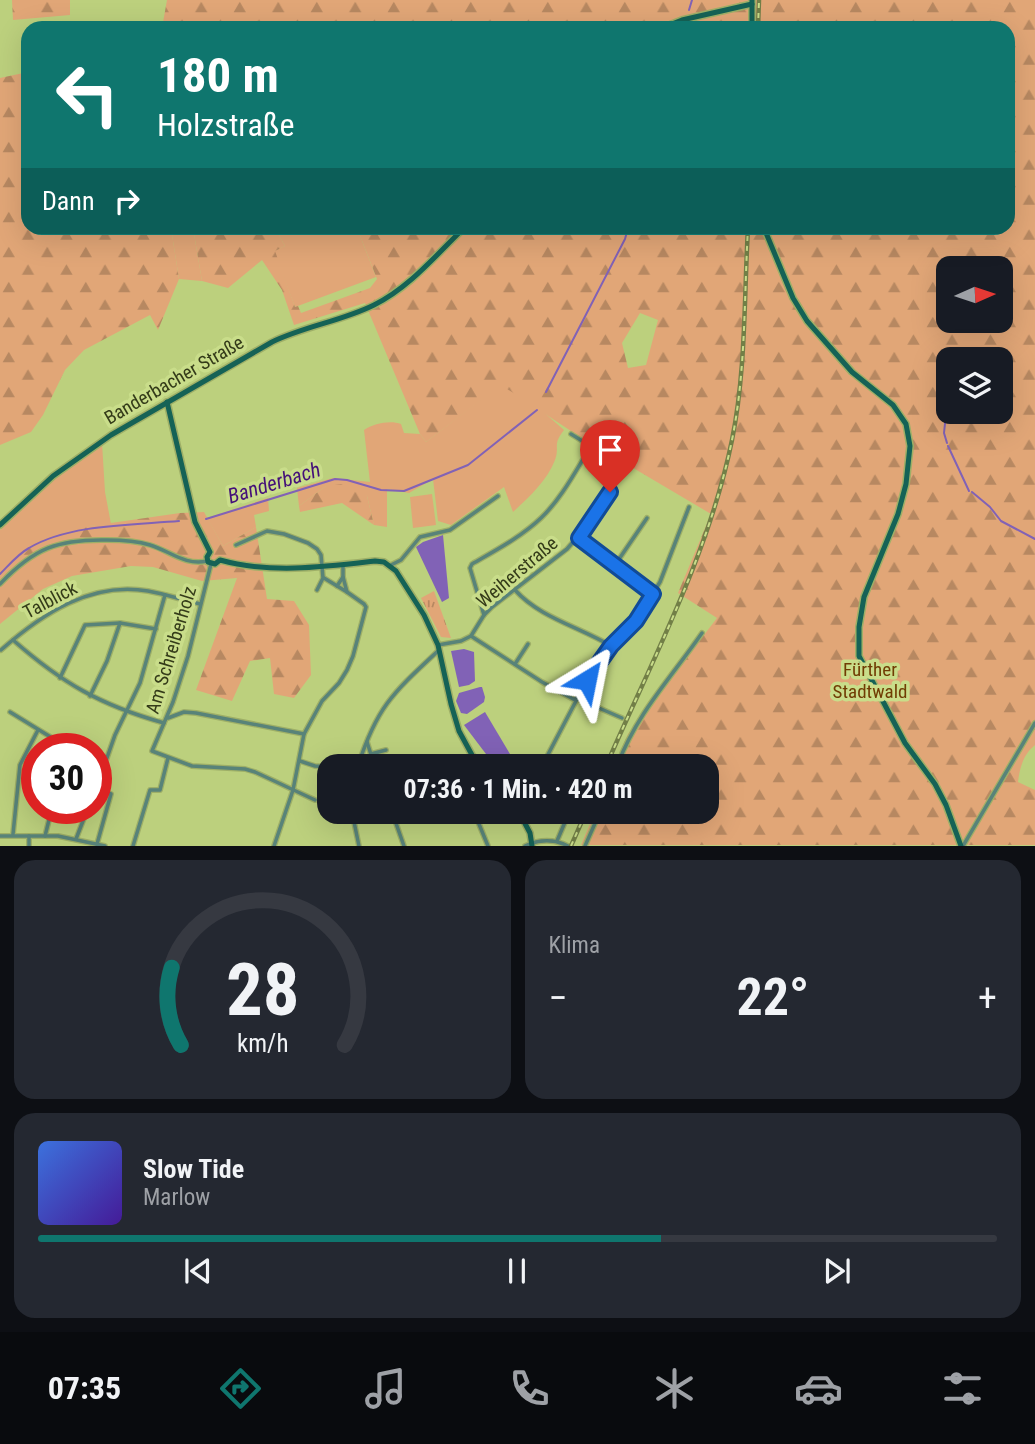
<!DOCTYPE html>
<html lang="de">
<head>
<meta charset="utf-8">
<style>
	body { margin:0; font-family:"Roboto Condensed",sans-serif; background:#242831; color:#f1f3f6; height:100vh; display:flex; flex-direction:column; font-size:26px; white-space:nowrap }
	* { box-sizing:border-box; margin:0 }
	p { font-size:23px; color:#9ea1a6 }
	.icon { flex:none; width:38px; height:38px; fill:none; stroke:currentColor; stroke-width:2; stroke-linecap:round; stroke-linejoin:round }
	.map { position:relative; height:846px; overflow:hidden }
	.panel { display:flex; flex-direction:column; gap:14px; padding:14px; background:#0d0f14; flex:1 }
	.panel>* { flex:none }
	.top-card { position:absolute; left:21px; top:21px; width:994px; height:214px; border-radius:21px; box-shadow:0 7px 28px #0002; background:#0f766e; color:#fff; overflow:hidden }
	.needle { width:46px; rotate:87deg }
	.fabs { position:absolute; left:936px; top:256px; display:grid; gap:14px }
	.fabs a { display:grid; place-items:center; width:77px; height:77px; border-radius:14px; background:#171b24; box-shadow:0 7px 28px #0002; font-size:35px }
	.speed { position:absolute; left:21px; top:733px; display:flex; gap:14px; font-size:35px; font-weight:700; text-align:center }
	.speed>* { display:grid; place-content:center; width:91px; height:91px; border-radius:50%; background:#171b24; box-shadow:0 7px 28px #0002; line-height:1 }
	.speed .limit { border:10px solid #d22; background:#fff; color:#111 }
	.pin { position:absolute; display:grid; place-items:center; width:60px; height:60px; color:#fff; margin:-72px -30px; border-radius:50% 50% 50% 0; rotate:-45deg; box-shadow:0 0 7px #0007 }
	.pin .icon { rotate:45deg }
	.me { position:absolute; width:77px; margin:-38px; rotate:35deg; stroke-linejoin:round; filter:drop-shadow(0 0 5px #0008) }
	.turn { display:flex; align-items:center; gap:24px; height:147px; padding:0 21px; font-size:32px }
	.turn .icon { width:91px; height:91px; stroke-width:2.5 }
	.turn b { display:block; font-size:49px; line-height:60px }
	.then { display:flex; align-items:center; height:66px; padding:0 21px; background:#0003; gap:14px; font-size:26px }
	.big { font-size:52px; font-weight:700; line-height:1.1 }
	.panel .card { flex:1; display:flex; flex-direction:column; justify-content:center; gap:10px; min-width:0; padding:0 24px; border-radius:21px; background:#242831 }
	.panel .dial { align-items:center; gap:0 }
	.dial svg { height:182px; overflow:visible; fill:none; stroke:#363941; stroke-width:7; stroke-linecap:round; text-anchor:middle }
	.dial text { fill:#f1f3f6; stroke:none }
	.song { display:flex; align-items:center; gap:21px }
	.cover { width:84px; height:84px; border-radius:10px; background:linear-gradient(135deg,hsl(220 70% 55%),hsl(260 70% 35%)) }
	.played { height:7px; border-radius:4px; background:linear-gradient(90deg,#0f766e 65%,#363941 65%) }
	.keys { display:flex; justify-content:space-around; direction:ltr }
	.heat { display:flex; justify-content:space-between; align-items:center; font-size:38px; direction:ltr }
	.panel .tiles { flex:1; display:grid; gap:14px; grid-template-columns:1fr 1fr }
	.card:last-child { grid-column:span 2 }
	.trip { position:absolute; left:317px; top:754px; width:402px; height:70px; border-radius:21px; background:#171b24; box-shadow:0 7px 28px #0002; font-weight:700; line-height:70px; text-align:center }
	.tab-bar { display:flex; height:112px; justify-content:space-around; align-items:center; background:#090b0e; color:#9ea1a6 }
	.tab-bar .icon { width:49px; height:49px }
	.tab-bar .active { color:#0f766e }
	.tab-bar b { font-size:32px; color:#f1f3f6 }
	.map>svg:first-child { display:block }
	.grass { fill:#e1a677 }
	.forest { fill:url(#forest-firs); fill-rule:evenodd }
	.park { fill:url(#park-tufts) }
	.water { fill:#8162b6 }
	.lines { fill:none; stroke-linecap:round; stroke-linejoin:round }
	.stream { stroke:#8162b6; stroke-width:2 }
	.street-casing { stroke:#9eaf67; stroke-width:6 }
	.secondary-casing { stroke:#9eaf67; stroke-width:8 }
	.street { stroke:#588379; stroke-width:3.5 }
	.secondary { stroke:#156256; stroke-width:5 }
	.rail-casing { stroke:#727f47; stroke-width:4.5 }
	.rail { stroke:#c9dd8a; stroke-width:2; stroke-dasharray:5; stroke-linecap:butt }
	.route-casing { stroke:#114b97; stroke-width:18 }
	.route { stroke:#1a73e8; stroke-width:12 }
	.labels { text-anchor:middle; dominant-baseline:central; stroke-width:7; stroke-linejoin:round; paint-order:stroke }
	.street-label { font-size:19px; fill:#343b19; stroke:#c9dd8a }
	.park-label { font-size:19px; fill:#703c03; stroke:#c9dd8a }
	.water-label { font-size:21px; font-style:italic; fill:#441079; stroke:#c9dd8a }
</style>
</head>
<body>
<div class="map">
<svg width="1035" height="846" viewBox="0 0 1035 846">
	<defs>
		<pattern id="forest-firs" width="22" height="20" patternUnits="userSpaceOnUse" patternTransform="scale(1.75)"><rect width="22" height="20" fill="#e1a677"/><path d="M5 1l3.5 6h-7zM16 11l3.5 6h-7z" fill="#b78861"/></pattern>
		<pattern id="park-tufts" width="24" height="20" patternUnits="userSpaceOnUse" patternTransform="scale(1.75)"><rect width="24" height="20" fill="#e1a677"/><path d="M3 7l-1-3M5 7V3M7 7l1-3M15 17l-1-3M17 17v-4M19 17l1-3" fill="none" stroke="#b78861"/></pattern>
	</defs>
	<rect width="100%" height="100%" fill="#bcd07d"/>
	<g class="grass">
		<polygon points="171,228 193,228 202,281 179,279"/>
		<polygon points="275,228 357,228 376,277 295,307 274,251 285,246"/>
		<path d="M501,384l39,25 24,21c-12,15 -4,16 -9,30 -8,21 -26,37 -42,52l-9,-25 -53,38 -13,-4 -5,-42 -24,14 -22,-4v38l-13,-2 -7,-29 -41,-10 -27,20 -2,-18 36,-10 37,4 -6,-52c10,-7 27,-10 37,-6l3,9 16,1 6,8z"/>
		<polygon points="102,443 105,492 111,524 90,526 0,583 0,530 64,470"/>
		<polygon points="432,494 436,525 413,528 410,497"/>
		<polygon points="268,498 269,511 254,515 256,527 223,546 207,518"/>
	</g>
	<g class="forest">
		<polygon points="12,0 70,0 70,15 13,20"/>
		<path d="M167,0h868v745c-12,10 -15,22 -17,37l17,8v55h-454l14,-33h112v-46h-93l14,-32 89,-116 -39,-25 33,-79 -137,-81 -73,-48 -75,57 -6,-8 -55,-131 -71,22 -12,-35 -20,-30 -34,28 -26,-7 -9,-53h82l10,18 -10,5 20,56 3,-1 3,7 69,-25 7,-9 -20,-51h651v-200h-846zM948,268h53v52h-53zM640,313l18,7 -12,45 -18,3 -6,-25zM948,359h53v52h-53z"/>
		<polygon points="28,72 28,228 171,228 179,279 158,330 150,315 84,350 65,370 43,415 31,432 0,445 0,78"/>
		<polygon points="351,483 367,496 374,525 342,503 300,512 299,506 326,486"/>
		<polygon points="204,512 223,546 256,527 267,599 294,601 309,625 311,675 294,698 274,694 270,658 250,661 232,701 196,690 237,578 202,581 153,567 131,566 72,576 43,589 0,624 0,583 32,545 90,526 180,513"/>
	</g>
	<polygon class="park" points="434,591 451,638 441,637 421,598"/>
	<g class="water">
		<polygon points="443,535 449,598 442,602 416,547 423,542"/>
		<polygon points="464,649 474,652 475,681 469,685 459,687 451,651"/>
		<polygon points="480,687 482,687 485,697 484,702 467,714 461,713 456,701 459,693"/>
		<polygon points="485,712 510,754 501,766 486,754 464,725"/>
	</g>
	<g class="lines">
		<g class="stream">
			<polyline points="689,10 692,0"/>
			<polyline points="685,28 687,22"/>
			<polyline points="546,392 625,239 628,228"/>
			<polyline points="947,443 944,433 947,405"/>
			<polyline points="948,446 969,491"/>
			<polyline points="972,492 990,507 1001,521 1035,539"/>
			<polyline points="206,519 335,479 347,480 381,490 404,491 468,465 537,410"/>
			<path d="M0,574c9,-9 18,-20 29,-26 40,-24 104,-23 150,-27"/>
		</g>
		<g class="street-casing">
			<g id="street">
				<polyline points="579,538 653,594"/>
				<polyline points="236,545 267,531 284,534 308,543 317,549 321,555 323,578 317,590"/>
				<polyline points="211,564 188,656 173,702 152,751 192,766 245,769 255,772 315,800"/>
				<polyline points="391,565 401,560 420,537 450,530 498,496"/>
				<polyline points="615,565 647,518"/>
				<polyline points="324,578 347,592 343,577"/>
				<path d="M0,584c34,-36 58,-45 107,-44 14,0 30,1 43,5 20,6 35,21 57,16"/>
				<polyline points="337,586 343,577 343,565"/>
				<path d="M515,590c25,28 65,37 96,56"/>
				<path d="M484,615l-14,-47 2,-4c24,-14 49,-27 69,-46 21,-20 35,-48 50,-72"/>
				<polyline points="471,636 542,682 575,700"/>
				<path d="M13,640c49,43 87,65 151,83"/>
				<polyline points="438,645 461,641 471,636 484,615 492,607 567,549 598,513 614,485 621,465 571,434"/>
				<path d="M1,650c41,-36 90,-69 147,-59 17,3 35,9 52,13"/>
				<polyline points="515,664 528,644"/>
				<polyline points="60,678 85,625 120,623 156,629"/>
				<polyline points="90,696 107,661 120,623"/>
				<polyline points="576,698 622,718"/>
				<polyline points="10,712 70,749"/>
				<polyline points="168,718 184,712 196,713 304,734"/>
				<polyline points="367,742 374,764"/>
				<polyline points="371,754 386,750"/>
				<polyline points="548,756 575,766"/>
				<polyline points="300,761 315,766 329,767"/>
				<polyline points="96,762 104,765"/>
				<polyline points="342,766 374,765"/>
				<path d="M358,766c19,-60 36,-74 81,-116"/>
				<polyline points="455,766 454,764 472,755"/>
				<polyline points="542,766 587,680 611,646 636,621 660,582 689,507"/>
				<path d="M617,766c20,-53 53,-87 85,-133"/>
				<polyline points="96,789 115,735 140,683 165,595"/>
				<polyline points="96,789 111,794 97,844"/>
				<polyline points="352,812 359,846"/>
				<polyline points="392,812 404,846"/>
				<polyline points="474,812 488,846"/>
				<polyline points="13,834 20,765 38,730"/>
				<polyline points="0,836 58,836 105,846"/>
				<polyline points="45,836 52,808"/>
				<polyline points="76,839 88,808"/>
				<polyline points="557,841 568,815 566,812"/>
				<polyline points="29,846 29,836"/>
				<polyline points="133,846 150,790 160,790 168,758"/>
				<polyline points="274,846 293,790 304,734 322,701 339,683 347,670 353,656 366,607 364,604 347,592"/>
				<path d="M525,846c15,-7 29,-7 43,0"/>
				<polyline points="585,846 600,812"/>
				<polyline points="963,846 1035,723"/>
			</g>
		</g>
		<g class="secondary-casing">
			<g id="secondary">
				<polyline points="662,28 682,20 752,4"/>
				<polyline points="752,28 752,0"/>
				<polyline points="764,228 793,298 807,321 852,372 893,405 906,424 910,446 906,484 898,514 864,597 859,627 859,656 905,743 935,784 946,805 961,846"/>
				<path d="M167,402l28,120 15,30 -3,5 1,5 7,2 5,-4c50,14 104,7 155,1l9,1 12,9 28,44 14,30 13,59 8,27 13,24 11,11"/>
				<path d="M0,525l53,-49 58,-41 161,-93c33,-16 70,-21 102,-37 36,-18 62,-50 90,-77"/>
				<polyline points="519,812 530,833 532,846"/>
			</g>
		</g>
		<use href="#street" class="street"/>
		<use href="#secondary" class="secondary"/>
		<g class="rail-casing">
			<g id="rail">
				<polyline points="758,28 759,0"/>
				<path d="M606,766c46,-106 103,-212 126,-326 14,-69 12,-143 16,-212"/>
				<polyline points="571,846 586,812"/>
			</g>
		</g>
		<use href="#rail" class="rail"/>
	</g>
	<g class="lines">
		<g class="route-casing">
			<polyline id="route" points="587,680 611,646 636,621 653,594 579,538 610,492"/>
		</g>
		<use href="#route" class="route"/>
	</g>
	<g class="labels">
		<g class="street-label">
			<text transform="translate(174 380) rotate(-30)">Banderbacher Straße</text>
			<text transform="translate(517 572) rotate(-40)">Weiherstraße</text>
			<text transform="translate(50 600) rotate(-28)">Talblick</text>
			<text transform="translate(171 650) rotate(-73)">Am Schreiberholz</text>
		</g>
		<g class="park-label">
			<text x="870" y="669">Fürther<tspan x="870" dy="22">Stadtwald</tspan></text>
		</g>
		<g class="water-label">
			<text transform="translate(274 483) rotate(-17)">Banderbach</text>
		</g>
	</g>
</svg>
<div class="fabs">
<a><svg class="needle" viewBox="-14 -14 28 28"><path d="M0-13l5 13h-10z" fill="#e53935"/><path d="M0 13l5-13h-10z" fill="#9ea1a6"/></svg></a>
<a><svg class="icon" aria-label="layers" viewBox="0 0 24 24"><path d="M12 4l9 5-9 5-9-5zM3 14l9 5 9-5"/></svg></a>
</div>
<div class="speed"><div class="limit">30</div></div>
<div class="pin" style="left:610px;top:492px;background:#d93025"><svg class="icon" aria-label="arrive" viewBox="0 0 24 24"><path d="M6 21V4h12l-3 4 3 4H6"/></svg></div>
<svg class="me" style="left:587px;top:680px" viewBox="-20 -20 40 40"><path d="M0-17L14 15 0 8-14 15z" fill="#1a73e8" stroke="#fff" stroke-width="4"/></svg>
<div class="trip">07:36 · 1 Min. · 420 m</div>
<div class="top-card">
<div class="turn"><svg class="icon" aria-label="left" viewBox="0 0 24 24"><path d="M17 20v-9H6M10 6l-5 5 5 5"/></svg><div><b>180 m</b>Holzstraße</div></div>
<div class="then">Dann<svg class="icon" aria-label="right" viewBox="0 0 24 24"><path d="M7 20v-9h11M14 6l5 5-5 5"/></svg></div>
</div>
</div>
<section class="panel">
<div class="tiles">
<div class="card dial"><svg viewBox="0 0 100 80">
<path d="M14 69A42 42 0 1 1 86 69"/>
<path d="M14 69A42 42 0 0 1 10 35" stroke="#0f766e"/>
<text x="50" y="56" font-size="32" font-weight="700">28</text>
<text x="50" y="72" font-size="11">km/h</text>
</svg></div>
<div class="card"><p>Klima</p>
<div class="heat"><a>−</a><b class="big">22°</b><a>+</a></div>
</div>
<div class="card">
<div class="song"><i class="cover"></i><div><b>Slow Tide</b><p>Marlow</p></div></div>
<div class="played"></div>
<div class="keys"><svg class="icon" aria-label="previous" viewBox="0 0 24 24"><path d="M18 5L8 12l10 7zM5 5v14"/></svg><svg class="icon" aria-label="pause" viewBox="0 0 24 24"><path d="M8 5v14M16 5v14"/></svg><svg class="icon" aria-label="next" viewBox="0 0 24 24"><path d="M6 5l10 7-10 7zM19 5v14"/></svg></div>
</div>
</div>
</section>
<nav class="tab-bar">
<b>07:35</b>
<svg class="icon active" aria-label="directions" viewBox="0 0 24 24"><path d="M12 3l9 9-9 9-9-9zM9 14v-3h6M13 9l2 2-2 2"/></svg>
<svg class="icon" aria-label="music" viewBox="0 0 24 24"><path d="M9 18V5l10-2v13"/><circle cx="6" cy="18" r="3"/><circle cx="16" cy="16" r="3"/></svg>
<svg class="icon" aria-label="phone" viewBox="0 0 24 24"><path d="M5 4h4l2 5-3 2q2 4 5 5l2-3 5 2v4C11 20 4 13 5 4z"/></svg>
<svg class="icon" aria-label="climate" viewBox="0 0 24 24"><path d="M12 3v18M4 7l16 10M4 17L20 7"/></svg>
<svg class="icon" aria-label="car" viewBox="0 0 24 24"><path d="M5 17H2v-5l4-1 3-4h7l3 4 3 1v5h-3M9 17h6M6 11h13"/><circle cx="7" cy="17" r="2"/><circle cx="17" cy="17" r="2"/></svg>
<svg class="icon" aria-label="filters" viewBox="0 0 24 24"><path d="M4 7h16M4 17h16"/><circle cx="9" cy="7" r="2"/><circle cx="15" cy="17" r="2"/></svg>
</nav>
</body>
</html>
